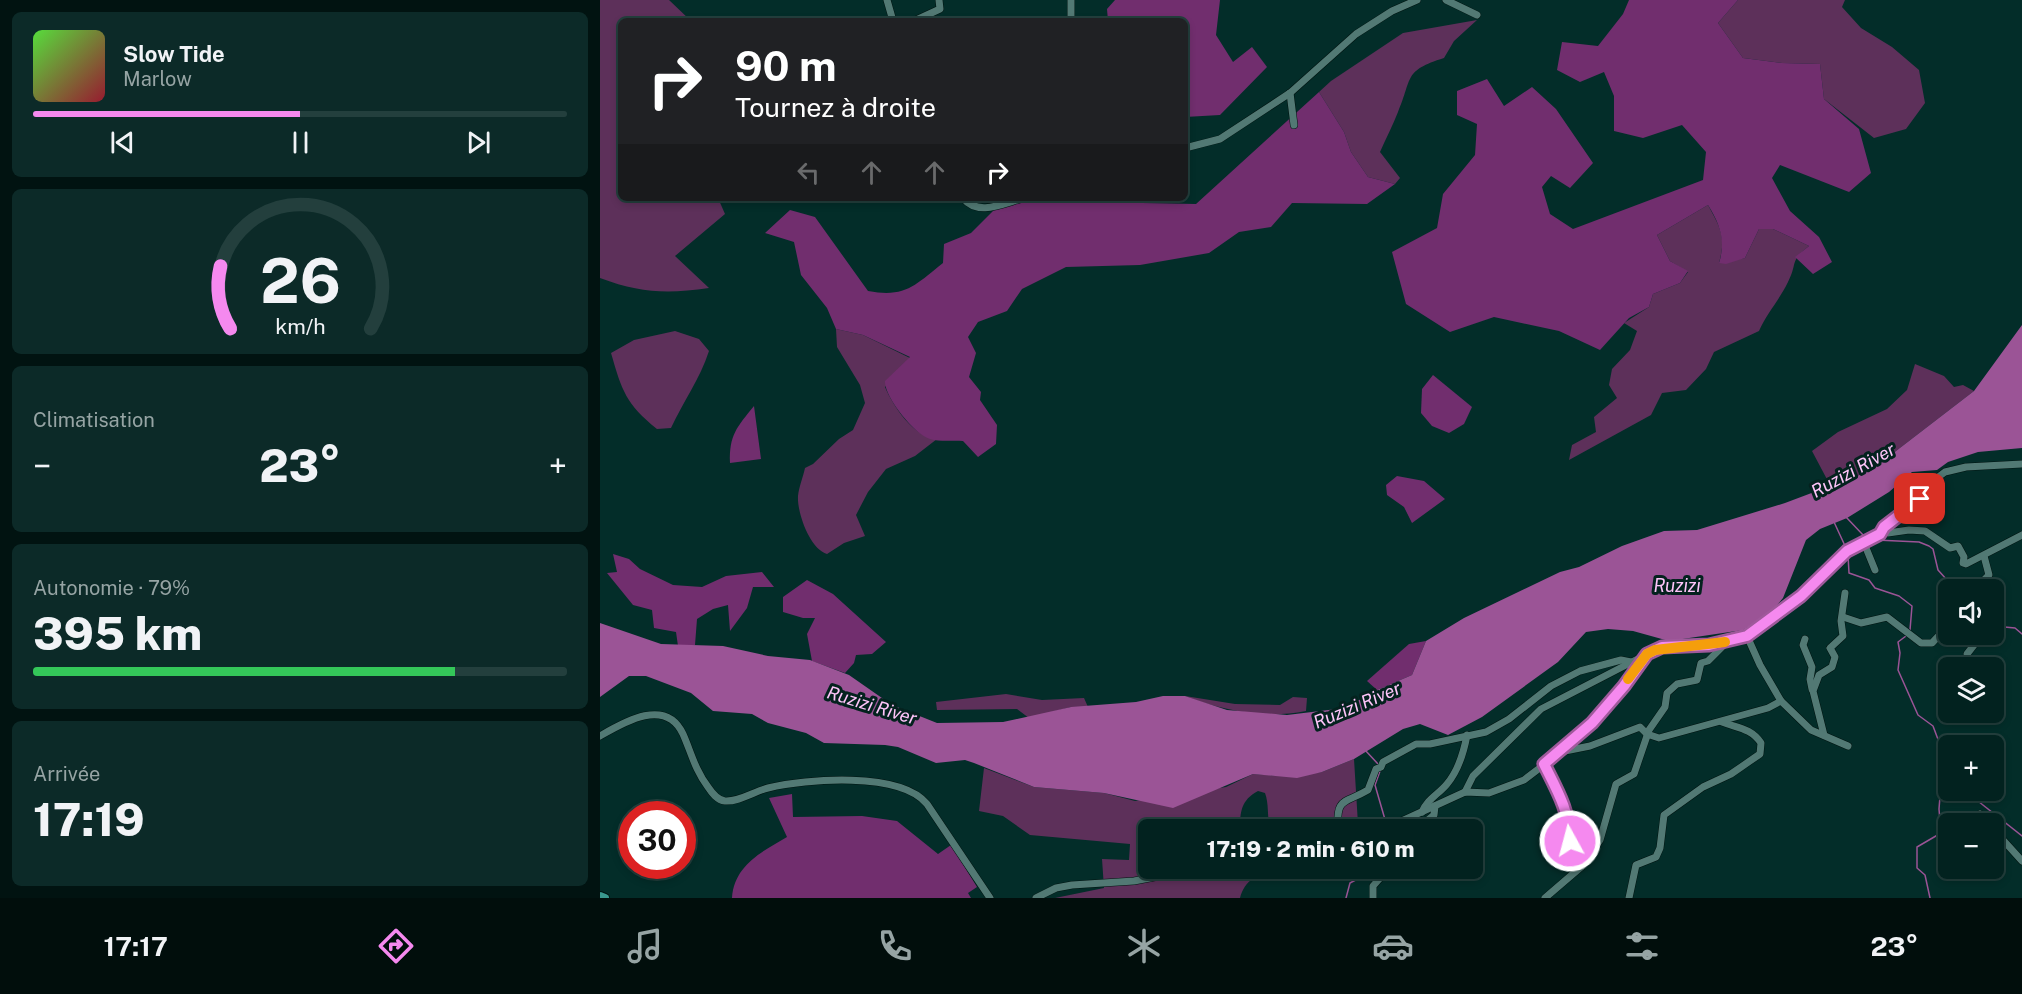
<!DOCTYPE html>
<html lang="fr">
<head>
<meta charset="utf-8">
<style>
	body { margin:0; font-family:"Public Sans",sans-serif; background:#0c2a28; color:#f1f3f6; height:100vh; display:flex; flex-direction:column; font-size:22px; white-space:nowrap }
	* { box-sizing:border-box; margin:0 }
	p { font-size:20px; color:#96a4a4 }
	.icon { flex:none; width:33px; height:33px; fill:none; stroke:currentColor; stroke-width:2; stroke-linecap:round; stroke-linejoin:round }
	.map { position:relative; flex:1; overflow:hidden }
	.drawer { display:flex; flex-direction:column; gap:12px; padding:12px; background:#011311; width:600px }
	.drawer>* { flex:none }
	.guide { position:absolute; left:18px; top:18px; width:570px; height:183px; border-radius:9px; box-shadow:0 3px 9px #0003,0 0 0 2px #233f3d; background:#202124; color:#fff; overflow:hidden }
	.controls { position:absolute; left:1338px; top:579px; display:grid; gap:12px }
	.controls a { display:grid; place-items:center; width:66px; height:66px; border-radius:9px; background:#02221f; box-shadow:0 3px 9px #0003,0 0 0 2px #233f3d; font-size:30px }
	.speed { position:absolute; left:18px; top:801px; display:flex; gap:12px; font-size:30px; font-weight:700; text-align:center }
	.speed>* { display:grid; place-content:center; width:78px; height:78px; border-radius:50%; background:#02221f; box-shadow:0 3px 9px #0003,0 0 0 2px #233f3d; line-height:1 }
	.speed .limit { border:9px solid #d22; background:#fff; color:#111 }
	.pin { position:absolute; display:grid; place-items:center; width:51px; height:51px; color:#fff; margin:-26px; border-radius:12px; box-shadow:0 3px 9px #0006 }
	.me { position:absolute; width:66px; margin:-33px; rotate:353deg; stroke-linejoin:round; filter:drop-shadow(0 0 4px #0008) }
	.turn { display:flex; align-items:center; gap:21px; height:126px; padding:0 18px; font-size:27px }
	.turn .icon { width:78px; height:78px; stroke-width:2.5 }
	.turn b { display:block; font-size:42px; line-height:51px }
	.lanes { display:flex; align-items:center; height:57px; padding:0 18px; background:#0003; justify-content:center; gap:30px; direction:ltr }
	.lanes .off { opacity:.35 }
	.big { font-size:45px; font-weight:800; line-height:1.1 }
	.drawer .card { flex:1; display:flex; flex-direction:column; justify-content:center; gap:9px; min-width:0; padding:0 21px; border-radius:9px; background:#0c2a28 }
	.drawer .dial { align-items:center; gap:0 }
	.dial svg { height:156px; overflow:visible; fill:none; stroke:#233f3d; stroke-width:7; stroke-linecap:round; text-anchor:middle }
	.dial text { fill:#f1f3f6; stroke:none }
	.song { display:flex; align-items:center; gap:18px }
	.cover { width:72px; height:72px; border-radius:9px; background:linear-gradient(135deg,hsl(110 70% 55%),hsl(350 70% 35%)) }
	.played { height:6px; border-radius:3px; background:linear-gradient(90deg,#f589ef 50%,#233f3d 50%) }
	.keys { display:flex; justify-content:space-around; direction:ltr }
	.heat { display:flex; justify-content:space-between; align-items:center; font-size:33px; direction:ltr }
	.charge { height:9px; border-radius:4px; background:linear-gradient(90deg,#34c759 79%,#233f3d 0) }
	.trip { position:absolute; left:538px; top:819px; width:345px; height:60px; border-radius:9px; background:#02221f; box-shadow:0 3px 9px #0003,0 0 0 2px #233f3d; font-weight:800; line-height:60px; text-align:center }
	.tab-bar { display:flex; height:96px; justify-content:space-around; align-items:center; background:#010e0c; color:#96a4a4 }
	.tab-bar .icon { width:42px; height:42px }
	.tab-bar .on { color:#f589ef }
	.tab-bar b { font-size:27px; color:#f1f3f6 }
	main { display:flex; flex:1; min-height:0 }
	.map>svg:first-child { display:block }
	.green { fill:#5d305a }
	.forest { fill:#712e6e }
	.water { fill:#9b5496 }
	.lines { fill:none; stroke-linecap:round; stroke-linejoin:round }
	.stream { stroke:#9b5496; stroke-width:1.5 }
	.minor-casing { stroke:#001411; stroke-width:8 }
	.major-casing { stroke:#001411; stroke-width:10 }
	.minor { stroke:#527974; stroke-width:7 }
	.major { stroke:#39978d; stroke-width:8 }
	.route-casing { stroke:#9f599b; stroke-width:15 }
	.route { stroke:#f589ef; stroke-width:10 }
	.slow { stroke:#f59e0b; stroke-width:10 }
	.labels { text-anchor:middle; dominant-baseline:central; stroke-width:6; stroke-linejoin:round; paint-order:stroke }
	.water-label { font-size:18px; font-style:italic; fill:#ffc5fa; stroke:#04221e }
</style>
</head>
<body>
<main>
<section class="drawer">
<div class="card">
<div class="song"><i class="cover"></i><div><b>Slow Tide</b><p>Marlow</p></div></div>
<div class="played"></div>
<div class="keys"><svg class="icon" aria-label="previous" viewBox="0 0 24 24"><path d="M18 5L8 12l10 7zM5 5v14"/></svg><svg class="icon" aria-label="pause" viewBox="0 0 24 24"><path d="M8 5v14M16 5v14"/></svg><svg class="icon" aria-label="next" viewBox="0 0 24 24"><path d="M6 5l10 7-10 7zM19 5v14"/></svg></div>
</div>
<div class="card dial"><svg viewBox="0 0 100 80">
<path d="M14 69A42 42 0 1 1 86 69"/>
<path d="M14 69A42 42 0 0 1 9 37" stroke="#f589ef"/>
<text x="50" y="56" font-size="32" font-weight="700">26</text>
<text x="50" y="72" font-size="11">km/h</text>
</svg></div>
<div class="card"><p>Climatisation</p>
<div class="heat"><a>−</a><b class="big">23°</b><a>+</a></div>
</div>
<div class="card"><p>Autonomie · 79%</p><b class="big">395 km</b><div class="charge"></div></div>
<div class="card"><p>Arrivée</p><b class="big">17:19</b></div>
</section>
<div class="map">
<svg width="1422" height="898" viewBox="0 0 1422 898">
	<rect width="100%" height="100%" fill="#032d29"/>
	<g class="green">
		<path d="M0,0h69l22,21h-70v177h97l7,16 -50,42 34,32c-42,6 -69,5 -109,-10z"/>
		<polygon points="1138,0 1245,0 1242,7 1261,28 1292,47 1319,70 1325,103 1306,129 1274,138 1224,99 1220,64 1182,63 1143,58 1118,23"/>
		<path d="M877,20l-23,21 -10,17c-41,13 -31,19 -46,54 -5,13 -12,26 -18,40l20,26 -5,6 -27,-7 -17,-25 -7,-20 -25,-40 12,-11 72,-48z"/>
		<path d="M1108,205c13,24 18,32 11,58l26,-5 14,-29h14l36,17c-20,15 -11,17 -21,36 -8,17 -21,31 -29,49l-45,21 -8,17 -20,21 -24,3 -11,22 -82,45 3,-15 24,-13 -2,-15 23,-19 -8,-13 3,-16 18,-19 7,-19 -13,-8 25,-16 4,-13 27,-11 8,-11 -18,-11 -13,-26z"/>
		<path d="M236,329l27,6 47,23 -25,29c8,19 29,51 52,52l-22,17 -29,13 -18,23 -12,23 9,21 -21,7 -17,11c-17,-5 -30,-41 -29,-58 1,-9 5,-19 7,-28l8,-4 26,-25 14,-9 12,-27 -5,-18 -23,-38z"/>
		<path d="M75,331l24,8 10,12c-9,28 -26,51 -38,77l-14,1c-31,-25 -35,-38 -46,-76l23,-13z"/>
		<polygon points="1315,364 1344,376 1354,387 1363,385 1374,391 1270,471 1230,485 1212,451 1238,432 1287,409 1307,390"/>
		<polygon points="406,694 442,700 484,698 488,707 471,707 429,718 417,709 337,710 336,702"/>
		<path d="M585,696l50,8 45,1 13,-8 14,1 -1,13c-41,8 -82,0 -121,-15z"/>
		<path d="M754,759l4,65 -42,5h-46c-3,-12 -1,-26 -5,-36l-7,-2c-17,9 -18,21 -18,38l-91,1v38l169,1c-16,13 -67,-13 -78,29h-185l49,-10 -2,-29 27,1 1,-16 -100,-9 -27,-19 -24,-5 5,-43 50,19 70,6 31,8 91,-14 27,-13 28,2 41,-4z"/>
	</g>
	<g class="forest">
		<polygon points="515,0 620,0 616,35 633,62 652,47 667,67 620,115 585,117 585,21 508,21 507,9"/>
		<path d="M1029,0h109l-20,23 25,35 39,5 38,1 4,35 35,30 12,44 -22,19 -69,-27 -8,13 18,33 29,26 13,25 -19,12 -18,-17 14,-11 -36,-17h-14l-14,29 -19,6 -7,-1c7,-22 1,-39 -11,-58l-51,30 13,26 18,10 -8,12 -27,11 -4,13 -20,11 -29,32 -41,-19 -65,-14 -44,15 -44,-28 -14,-52 45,-24 6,-34 32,-39 2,-31 -20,-9v-24l30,-12 17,27 28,-19 24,22 37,54 -23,25 -19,-12 -9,11 8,27 23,15 130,-49 3,-28 -24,-27 -39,13 -29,-7v-35l-10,-24 -24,10 -23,-12 5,-28 36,4 25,-32z"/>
		<path d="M719,92l25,40 7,20 17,25 27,7 -28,20 -75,-1 -21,24 -32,5 -30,21 -69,12 -74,2 -44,22 -15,22 -29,11 -10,15 8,16 -7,24 12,15 -1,8 17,25 -1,19 -18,13 -15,-16c-10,-1 -23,1 -33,-2 -15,-4 -46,-42 -45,-58l25,-24 -47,-22 -27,-6 -9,-21 -26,-33 -7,-33 -29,-9 25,-23 25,7 53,74c38,7 47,-6 75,-28l1,-19 27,-11 35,-35h117l19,5 54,1z"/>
		<polygon points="833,375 872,407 864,424 849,433 832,426 821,413 822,389"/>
		<path d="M154,406l7,53 -31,4c-1,-28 7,-36 24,-57z"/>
		<polygon points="797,476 824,481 845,499 812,523 804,507 787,495 786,485"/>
		<polygon points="13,554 29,559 40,569 73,585 102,587 126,576 162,572 174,587 153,587 147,608 130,631 128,605 113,609 97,619 95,645 78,646 76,632 54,628 52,610 33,605 7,573 17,572"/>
		<polygon points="207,580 233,594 286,642 272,654 256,655 254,663 245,673 212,661 207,634 215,618 203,618 183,612 183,597"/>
		<polygon points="826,641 812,675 777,690 767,681 809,644"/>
		<path d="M192,794l1,23 69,-1 35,5 41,33 13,-9 26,42 -9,6 3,5h-239c2,-32 29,-46 55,-61l-18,-39z"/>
	</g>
	<polygon class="water" points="1422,325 1422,448 1378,452 1348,462 1337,470 1312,472 1289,492 1247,518 1220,529 1206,540 1183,598 1172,611 1143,630 1069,641 1033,631 1008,629 986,632 958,662 882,717 848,735 820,724 803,729 754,759 722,772 697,778 653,774 573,808 504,793 434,787 374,763 365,760 336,763 298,747 285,745 224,743 206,733 168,723 152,714 113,711 91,693 46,676 29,676 0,697 0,623 61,644 123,646 168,656 210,660 249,675 292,705 337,723 403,722 471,707 536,702 563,696 585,696 627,710 687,715 745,708 777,690 812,675 826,641 864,618 960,572 979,567 1022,546 1064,531 1097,530 1185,503 1270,471 1374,391"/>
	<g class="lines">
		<g class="stream">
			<polyline points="1246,517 1264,536 1269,538"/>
			<polyline points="1234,522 1246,548"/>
			<polyline points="1276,540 1319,542 1329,546 1333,549 1338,570 1356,590"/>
			<polyline points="1248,555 1249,573 1269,580 1275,588 1299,596 1312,606 1310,630"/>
			<polyline points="1394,626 1415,628 1422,634"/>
			<polyline points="1306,636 1298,642 1300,653 1298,670 1318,715 1333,726 1348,766"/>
			<polyline points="765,750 778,764"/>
			<polyline points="780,771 775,785 786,823"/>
			<polyline points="1364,790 1422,836"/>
			<polyline points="746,898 750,883 778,868"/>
			<polyline points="1330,898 1325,875 1317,868 1317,847 1341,833 1339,809 1343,759"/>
		</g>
		<g class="minor-casing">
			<g id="minor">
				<polyline points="287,0 293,21"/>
				<polyline points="471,0 471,21"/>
				<polyline points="846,0 877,15"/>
				<polyline points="314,21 340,9 339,0"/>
				<polyline points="690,93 694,125"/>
				<polyline points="585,148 620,139 690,93 756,34 792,11 817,0"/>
				<path d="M363,198c15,19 41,5 61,0"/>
				<polyline points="1284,527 1288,533 1309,530 1325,531 1350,548 1358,546 1364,557 1363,563 1366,564 1422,535"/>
				<polyline points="1264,543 1275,570"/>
				<polyline points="1374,590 1389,575 1384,556"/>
				<polyline points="1243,617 1261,623 1287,617 1321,643 1332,643 1348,626"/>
				<polyline points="1147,636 1160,665 1181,701"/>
				<polyline points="1205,639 1203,645 1212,667 1210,679 1212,689"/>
				<polyline points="1371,668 1367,654 1374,645 1376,634"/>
				<polyline points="1224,735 1213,691 1219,675 1232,667 1235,657 1230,648 1243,636 1241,621 1245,593"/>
				<path d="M0,736c24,-14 66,-39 83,-2 8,18 12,36 25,53 4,6 9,13 17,14 14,1 30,-10 43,-13 38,-9 132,-17 159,16l63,94"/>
				<polyline points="965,751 990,746 1040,727 1047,734 1059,738 1168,708 1181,701 1211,730 1248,746"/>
				<polyline points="944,764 957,785 970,823 970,841 981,867"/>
				<polyline points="865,792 873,776 941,709 1055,650 1109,645 1147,636 1201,596 1247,551 1280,534 1284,527 1320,499 1333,481 1345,472 1366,467 1422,464"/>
				<path d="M822,812c6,-14 16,-17 25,-28 11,-13 17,-33 20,-49"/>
				<polyline points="1380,814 1388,824"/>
				<path d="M738,829c-2,-32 6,-25 30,-39l8,-21 5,-2 2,-5 33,-18h14l56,-12 23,-13 42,-33 29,-15 41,-11 10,2"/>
				<polyline points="735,830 793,825 865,792 889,793 924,780 962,751 992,723 1024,686 1043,658"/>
				<polyline points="816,830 834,815 835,806"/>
				<polyline points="1394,830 1422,861"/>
				<polyline points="436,898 456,888 472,885 534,881 602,868"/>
				<polyline points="773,898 773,886 789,868"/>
				<polyline points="945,898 981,867 1000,840 1016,784 1034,774 1049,730 1065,707 1067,693 1077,684 1097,680 1101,663 1108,661 1127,642"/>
				<path d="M1029,898l7,-33 20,-8 4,-9 4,-33 39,-28 28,-13 29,-20 1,-11c-10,-15 -24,-15 -39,-21"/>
			</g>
		</g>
		<g class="major-casing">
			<polyline id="major" points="0,896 5,898"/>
		</g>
		<use href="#minor" class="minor"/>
		<use href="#major" class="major"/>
	</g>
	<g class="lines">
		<g class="route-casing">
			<path id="route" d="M970,841c0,-29 -13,-51 -26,-77l48,-41 32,-37 23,-32 15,-7 47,-2 38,-9 54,-40 46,-45 33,-17 4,-7 36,-28"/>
		</g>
		<use href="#route" class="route"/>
		<polyline class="slow" points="1028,679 1047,654 1055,650 1125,642"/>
	</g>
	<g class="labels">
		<g class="water-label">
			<text transform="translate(1253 470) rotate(-29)">Ruzizi River</text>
			<text x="1077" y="585">Ruzizi</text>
			<text transform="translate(272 705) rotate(17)">Ruzizi River</text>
			<text transform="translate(757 705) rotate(-23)">Ruzizi River</text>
		</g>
	</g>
</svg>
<div class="controls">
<a><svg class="icon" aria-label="sound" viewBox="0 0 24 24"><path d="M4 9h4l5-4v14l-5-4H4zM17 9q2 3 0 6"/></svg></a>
<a><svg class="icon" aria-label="layers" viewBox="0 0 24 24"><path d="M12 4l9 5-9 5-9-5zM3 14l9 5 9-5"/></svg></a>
<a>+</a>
<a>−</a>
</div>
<div class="speed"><div class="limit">30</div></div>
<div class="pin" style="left:1320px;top:499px;background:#d93025"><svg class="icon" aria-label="arrive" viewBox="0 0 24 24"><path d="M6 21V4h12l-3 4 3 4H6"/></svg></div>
<svg class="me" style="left:970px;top:841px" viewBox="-20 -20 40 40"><circle r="17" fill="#f589ef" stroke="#fff" stroke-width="3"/><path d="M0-11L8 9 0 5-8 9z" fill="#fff"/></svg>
<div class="trip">17:19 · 2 min · 610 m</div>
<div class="guide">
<div class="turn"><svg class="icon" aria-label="right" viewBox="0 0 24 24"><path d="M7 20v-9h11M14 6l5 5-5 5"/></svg><div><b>90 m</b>Tournez à droite</div></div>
<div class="lanes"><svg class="icon off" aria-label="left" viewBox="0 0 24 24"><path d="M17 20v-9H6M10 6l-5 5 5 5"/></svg><svg class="icon off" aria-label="ahead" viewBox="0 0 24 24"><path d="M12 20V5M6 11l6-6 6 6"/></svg><svg class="icon off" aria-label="ahead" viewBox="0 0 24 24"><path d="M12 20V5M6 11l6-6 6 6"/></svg><svg class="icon" aria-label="right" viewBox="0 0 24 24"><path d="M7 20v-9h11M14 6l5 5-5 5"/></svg></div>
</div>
</div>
</main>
<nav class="tab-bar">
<b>17:17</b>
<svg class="icon on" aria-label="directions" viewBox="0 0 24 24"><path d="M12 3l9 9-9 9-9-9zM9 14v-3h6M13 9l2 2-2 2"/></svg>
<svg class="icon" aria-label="music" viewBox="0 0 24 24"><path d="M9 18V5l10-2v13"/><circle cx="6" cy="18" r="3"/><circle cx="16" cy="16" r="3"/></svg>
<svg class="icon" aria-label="phone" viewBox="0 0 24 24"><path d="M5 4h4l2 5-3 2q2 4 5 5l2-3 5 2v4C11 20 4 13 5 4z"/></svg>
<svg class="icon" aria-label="climate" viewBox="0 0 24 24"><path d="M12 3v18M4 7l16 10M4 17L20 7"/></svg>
<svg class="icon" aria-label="car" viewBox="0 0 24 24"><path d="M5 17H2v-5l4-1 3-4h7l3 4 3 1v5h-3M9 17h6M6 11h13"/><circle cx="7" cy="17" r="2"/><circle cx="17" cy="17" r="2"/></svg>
<svg class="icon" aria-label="filters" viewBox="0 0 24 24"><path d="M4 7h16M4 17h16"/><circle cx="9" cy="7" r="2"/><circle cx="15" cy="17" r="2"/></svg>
<b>23°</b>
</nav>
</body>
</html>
